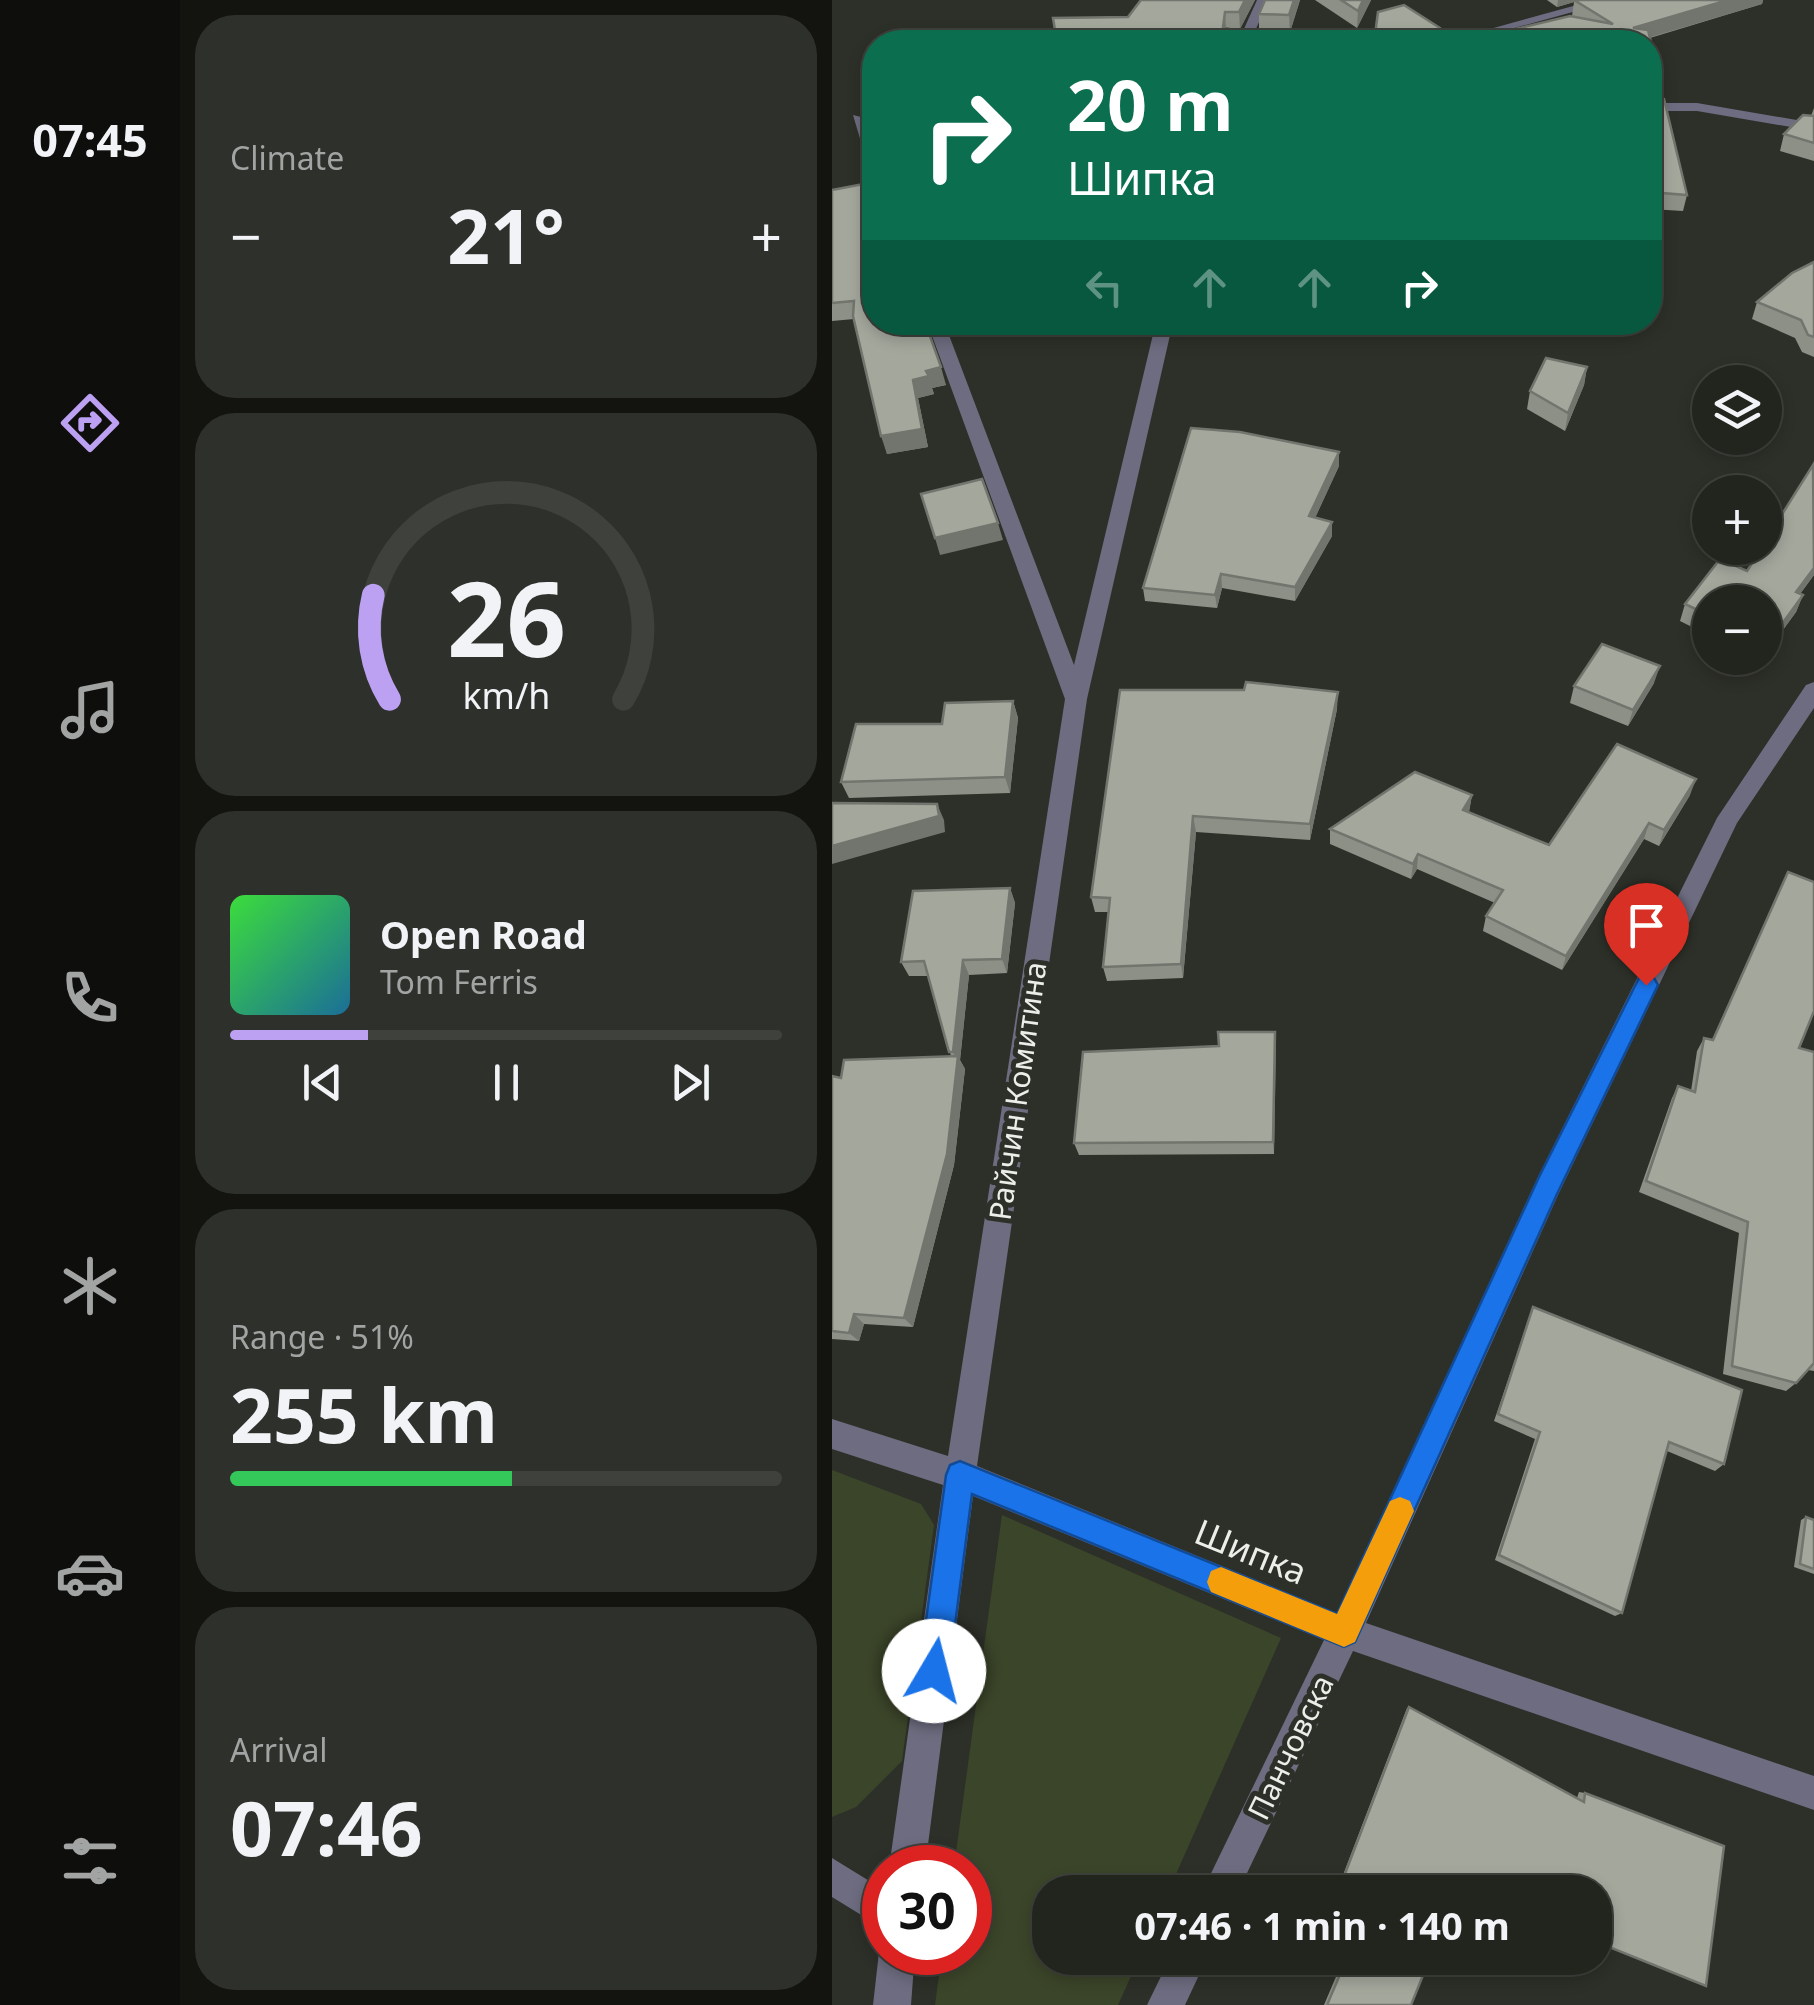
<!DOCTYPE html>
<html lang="en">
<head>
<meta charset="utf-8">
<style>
	body { margin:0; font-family:"Noto Sans",sans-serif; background:#2e302b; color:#f1f3f6; height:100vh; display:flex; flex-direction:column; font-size:38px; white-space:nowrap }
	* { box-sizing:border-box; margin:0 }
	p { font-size:32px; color:#a2a4a4 }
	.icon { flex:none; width:55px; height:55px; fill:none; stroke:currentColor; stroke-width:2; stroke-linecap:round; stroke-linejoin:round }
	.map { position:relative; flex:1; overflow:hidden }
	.drawer { display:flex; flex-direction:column; gap:15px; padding:15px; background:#131410; width:652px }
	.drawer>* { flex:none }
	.banner { position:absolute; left:30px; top:30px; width:800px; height:305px; border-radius:40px; box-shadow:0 5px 15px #0003,0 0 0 2px #3f413c; background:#0b6e4f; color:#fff; overflow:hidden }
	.tools { position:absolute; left:860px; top:365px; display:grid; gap:20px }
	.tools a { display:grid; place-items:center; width:90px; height:90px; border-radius:50%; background:#22241e; box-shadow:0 5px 15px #0003,0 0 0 2px #3f413c; font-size:50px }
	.speed { position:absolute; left:30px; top:1845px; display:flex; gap:20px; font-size:50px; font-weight:700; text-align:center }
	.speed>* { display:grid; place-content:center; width:130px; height:130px; border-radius:50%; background:#22241e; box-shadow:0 5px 15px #0003,0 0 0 2px #3f413c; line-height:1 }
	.speed .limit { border:15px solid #d22; background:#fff; color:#111 }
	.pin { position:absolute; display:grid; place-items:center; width:85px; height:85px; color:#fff; margin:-102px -42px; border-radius:50% 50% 50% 0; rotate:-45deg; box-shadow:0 0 10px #0007 }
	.pin .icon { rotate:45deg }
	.me { position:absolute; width:110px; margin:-55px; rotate:8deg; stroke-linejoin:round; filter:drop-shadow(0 0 8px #0008) }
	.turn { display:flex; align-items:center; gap:35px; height:210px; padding:0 40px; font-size:45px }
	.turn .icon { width:130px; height:130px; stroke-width:2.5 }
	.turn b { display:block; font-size:70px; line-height:85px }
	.lanes { display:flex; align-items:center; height:95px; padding:0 40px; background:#0003; justify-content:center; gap:50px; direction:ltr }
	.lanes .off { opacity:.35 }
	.big { font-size:75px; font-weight:700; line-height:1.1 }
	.drawer .tile { flex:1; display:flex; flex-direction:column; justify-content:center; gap:15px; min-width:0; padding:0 35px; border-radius:40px; background:#2e302b }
	.drawer .dial { align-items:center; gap:0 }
	.dial svg { height:260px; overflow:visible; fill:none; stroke:#3f413c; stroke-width:7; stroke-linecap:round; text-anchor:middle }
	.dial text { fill:#f1f3f6; stroke:none }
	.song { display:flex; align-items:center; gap:30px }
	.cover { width:120px; height:120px; border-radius:15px; background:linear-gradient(135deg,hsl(120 70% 55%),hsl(200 70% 35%)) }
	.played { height:10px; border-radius:5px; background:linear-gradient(90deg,#bca0f2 25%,#3f413c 25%) }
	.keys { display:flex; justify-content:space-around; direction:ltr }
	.heat { display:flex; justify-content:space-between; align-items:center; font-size:55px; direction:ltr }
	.charge { height:15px; border-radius:8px; background:linear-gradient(90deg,#34c759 51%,#3f413c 0) }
	.trip { position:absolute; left:200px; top:1875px; width:580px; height:100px; border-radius:40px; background:#22241e; box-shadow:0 5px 15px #0003,0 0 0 2px #3f413c; font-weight:700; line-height:100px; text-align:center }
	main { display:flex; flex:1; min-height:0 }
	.tab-bar { display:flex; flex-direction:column; width:180px; justify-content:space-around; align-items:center; background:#0e0e0c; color:#a2a4a4 }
	.tab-bar .icon { width:70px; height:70px }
	.tab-bar .active { color:#bca0f2 }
	.tab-bar b { font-size:45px; color:#f1f3f6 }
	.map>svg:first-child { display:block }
	.green { fill:#3b4529 }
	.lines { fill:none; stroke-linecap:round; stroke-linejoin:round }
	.street { fill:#6d6c80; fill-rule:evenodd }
	.wall { fill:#8c9086 }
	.shaded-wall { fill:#72756d }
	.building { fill:#a3a79c; stroke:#72756d; stroke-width:2.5 }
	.route { fill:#1a73e8; stroke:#114b97; stroke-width:2.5 }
	.slow { fill:#f59e0b }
	.labels { text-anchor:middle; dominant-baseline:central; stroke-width:10; stroke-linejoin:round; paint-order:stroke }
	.street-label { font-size:30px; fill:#eceee9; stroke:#2d3028 }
	.near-street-label { font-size:35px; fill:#eceee9; stroke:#2d3028 }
</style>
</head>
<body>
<main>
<nav class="tab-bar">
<b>07:45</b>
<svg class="icon active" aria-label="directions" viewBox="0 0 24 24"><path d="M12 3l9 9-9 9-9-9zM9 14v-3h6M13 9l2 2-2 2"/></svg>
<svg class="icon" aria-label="music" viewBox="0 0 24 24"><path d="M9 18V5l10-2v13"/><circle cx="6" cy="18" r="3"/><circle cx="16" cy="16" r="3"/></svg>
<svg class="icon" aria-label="phone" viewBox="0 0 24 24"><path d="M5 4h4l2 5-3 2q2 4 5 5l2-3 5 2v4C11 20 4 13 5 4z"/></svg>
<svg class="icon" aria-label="climate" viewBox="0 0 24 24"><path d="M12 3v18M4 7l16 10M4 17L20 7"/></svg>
<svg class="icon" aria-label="car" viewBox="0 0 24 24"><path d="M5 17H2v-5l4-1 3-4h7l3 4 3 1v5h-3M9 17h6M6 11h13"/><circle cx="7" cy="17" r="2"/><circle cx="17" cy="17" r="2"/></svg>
<svg class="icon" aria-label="filters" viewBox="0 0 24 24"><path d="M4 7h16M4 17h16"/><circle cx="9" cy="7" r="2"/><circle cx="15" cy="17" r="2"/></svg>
</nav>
<section class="drawer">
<div class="tile"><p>Climate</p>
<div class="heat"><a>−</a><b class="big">21°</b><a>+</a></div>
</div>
<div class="tile dial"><svg viewBox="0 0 100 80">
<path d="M14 69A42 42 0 1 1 86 69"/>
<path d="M14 69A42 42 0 0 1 9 37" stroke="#bca0f2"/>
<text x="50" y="56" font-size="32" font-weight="700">26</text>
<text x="50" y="72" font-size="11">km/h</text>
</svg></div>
<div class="tile">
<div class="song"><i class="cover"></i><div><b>Open Road</b><p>Tom Ferris</p></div></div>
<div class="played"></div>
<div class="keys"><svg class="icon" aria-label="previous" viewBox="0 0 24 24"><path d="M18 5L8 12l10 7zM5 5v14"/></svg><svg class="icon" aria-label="pause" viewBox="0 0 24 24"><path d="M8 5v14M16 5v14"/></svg><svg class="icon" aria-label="next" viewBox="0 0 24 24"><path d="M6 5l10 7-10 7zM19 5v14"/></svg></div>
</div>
<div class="tile"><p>Range · 51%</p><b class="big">255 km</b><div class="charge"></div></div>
<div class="tile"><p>Arrival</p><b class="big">07:46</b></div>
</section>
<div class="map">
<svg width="982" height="2005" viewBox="0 0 982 2005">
	<rect width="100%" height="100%" fill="#2d3028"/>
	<g class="green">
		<polygon points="0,1470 89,1504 102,1525 70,1761 24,1807 0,1817"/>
		<polygon points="170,1515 449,1638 336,1892 218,1892 218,1958 307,1958 286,2005 103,2005 110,1953 138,1952 138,1868 122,1867"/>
	</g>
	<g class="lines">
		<g class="street">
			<polygon points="425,0 437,0 418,42 406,42"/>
			<polygon points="763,0 784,0 632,42 611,42"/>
			<polygon points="818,103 865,103 982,123 982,131 865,111 818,111"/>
			<polygon points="21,115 33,118 42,143 42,166 35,162"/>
			<polygon points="95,322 112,322 242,665 324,322 341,322 255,699 145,1466 505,1613 706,1177 885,818 974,685 982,682 982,708 905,823 726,1195 534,1623 982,1776 982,1810 521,1651 406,1892 370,1892 492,1640 141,1496 93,1868 57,1868 111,1485 0,1449 0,1419 116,1456 233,699"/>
			<polygon points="0,1858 52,1890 52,1929 0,1897"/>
			<polygon points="52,1939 52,1952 83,1952 79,2005 41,2005 47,1952"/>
			<polygon points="338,1958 375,1958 353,2005 315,2005"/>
		</g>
	</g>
	<g class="wall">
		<polygon points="423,0 408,29 296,17"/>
		<polygon points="468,0 458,32 427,30 427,14"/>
		<polygon points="483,0 539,0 525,28"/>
		<polygon points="715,0 931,0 930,4 818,38 826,97 855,195 851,211 818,209 818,42 666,42 667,33 740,16 742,2 725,7"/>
		<polygon points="982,108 982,161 948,151 952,134 979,116"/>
		<polygon points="0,190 114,385 100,388 102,394 86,398 96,447 55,454 22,319 0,321"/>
		<polygon points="982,262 982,357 970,352 963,338 920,319 925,302"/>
		<polygon points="755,367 752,385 733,431 695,409 698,391"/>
		<polygon points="982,465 982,575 968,594 971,595 964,612 935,652 932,602 878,602 878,636 848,621 853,604 915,571"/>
		<polygon points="507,466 483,518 500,536 463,601 390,588 385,608 313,601 311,588"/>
		<polygon points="822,683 796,726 738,703 742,686"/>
		<polygon points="288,690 505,709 478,840 364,832 351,978 275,981 271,967 277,912 263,912 259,897"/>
		<polygon points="181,701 186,718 178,793 17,798 9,782 110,724"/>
		<polygon points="640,795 637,812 717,845 858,795 827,846 812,839 730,970 651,931 654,916 663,903 585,869 579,879 498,844 498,829"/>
		<polygon points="956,872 967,1048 982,1052 982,1371 976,1370 964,1383 954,1391 891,1374 907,1233 807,1192 840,1098 846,1086 859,1091 865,1051 872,1038 880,1040"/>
		<polygon points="178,888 183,903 175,973 137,975 128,1060 133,1069 122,1165 81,1327 32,1324 27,1341 0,1339 0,1076 9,1078 119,1056 96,976 77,976 69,962"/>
		<polygon points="443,1032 442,1154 247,1155 242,1143 387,1046"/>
		<polygon points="701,1307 892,1464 883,1471 835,1451 790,1613 783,1616 663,1560 703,1439 662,1421"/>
		<polygon points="974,1517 982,1520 982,1574 962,1567 969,1520"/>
		<polygon points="577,1707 745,1798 747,1792 753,1793 762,1892 728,1892 728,1889 511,1879 511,1875 575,1708"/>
		<polygon points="512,1958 598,1958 579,2005 492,2005"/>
	</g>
	<g class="shaded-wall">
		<polygon points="413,0 423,0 408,29 407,12"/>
		<polygon points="462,0 468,0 458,32 457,15"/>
		<polygon points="531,0 539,0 525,28 526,11"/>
		<polygon points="726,0 749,0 725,7"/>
		<polygon points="896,0 931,0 930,4 802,42 801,28"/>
		<polygon points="393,12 394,29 392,42 389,42"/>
		<polygon points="829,83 825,99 818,100 818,84"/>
		<polygon points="109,367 114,385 100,388 102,394 86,398 96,447 55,454 49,436 81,380 94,371"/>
		<polygon points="755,367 752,385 733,431 736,413"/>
		<polygon points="507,452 507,466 477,531 477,516"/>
		<polygon points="500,522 500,536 463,601 463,587"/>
		<polygon points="166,523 171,540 108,555 103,538"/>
		<polygon points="982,568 982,575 957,609 964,592"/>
		<polygon points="389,574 390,588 385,608 383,595"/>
		<polygon points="971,595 964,612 935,652 932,653 932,637"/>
		<polygon points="828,666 822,683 796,726 801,710"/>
		<polygon points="506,692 505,709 478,840 478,824"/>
		<polygon points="181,701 186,718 178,793 173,777"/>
		<polygon points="864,779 858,795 827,846 832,830"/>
		<polygon points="640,795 637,811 629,826 631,810"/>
		<polygon points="105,804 112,820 113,832 0,864 0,846"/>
		<polygon points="361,816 364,832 351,978 349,964"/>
		<polygon points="817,823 812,839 730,970 734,956"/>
		<polygon points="586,854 585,869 579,879 581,864"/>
		<polygon points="178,888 183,903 175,973 170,959"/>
		<polygon points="131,960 137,975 128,1060 133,1069 122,1165 81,1327 72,1318 126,1062 121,1052"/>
		<polygon points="443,1032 444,1045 442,1154 441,1142"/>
		<polygon points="22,1314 32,1324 27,1341 17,1333"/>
	</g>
	<g class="building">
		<polygon points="309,0 413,0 407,12 393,12 389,42 225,42 221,18 296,17"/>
		<polygon points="433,0 462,0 457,15 427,14"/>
		<polygon points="509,0 531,0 526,11"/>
		<polygon points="742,0 896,0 801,28 816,30 829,83 818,84 818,94 818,42 667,42 667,33 738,16 781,24"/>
		<polygon points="572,5 608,28 605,42 542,42 546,12"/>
		<polygon points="818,95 832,99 855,195 818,192"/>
		<polygon points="971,115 982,116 982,143 952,134"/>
		<polygon points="42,182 42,322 93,322 109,367 94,371 97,376 81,380 90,429 49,436 21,316 22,301 0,303 0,190"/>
		<polygon points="982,262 982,337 976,335 969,320 925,302 960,273"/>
		<polygon points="714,358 755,367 736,413 698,391"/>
		<polygon points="359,428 408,432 507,452 477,516 500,522 463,587 389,574 383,595 311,588"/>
		<polygon points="981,465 982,568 964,592 971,595 942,635 932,637 932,602 878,602 878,616 853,604 888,559 915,571 930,548 932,548 932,543"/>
		<polygon points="150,479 166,523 103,538 89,494"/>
		<polygon points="770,644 828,666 801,710 742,686"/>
		<polygon points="414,682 506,692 478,824 361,816 349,964 271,967 278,898 259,897 288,690 412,690"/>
		<polygon points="181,701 173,777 9,782 24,724 110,724 113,703"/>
		<polygon points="785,744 864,779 832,830 817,823 734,956 654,916 671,890 586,854 581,864 498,829 583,772 640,795 631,810 717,845"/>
		<polygon points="0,803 105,804 107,816 0,846"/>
		<polygon points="956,872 982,882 982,1011 967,1048 982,1052 982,1363 964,1383 900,1366 916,1222 814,1181 846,1086 863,1092 872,1038 881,1040"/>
		<polygon points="178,888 170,959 131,960 121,1052 117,1052 92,961 69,962 81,891"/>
		<polygon points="386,1032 443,1032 441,1142 242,1143 251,1052 387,1046"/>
		<polygon points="126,1056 115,1154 72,1318 22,1314 17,1333 0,1331 0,1076 9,1078 12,1060"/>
		<polygon points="701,1307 910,1390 892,1464 837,1442 790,1613 667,1555 708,1432 666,1414"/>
		<polygon points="974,1517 982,1520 982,1569 968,1564"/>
		<polygon points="577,1707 752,1802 753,1793 892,1846 874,1986 762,1941 762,1892 735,1892 735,1888 706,1892 534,1892 511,1879"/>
		<polygon points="515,1958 598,1958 579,2005 495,2005"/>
	</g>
	<polygon class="route" points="814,975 822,978 826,985 725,1194 523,1642 512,1647 140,1494 117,1671 112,1682 102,1686 91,1682 87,1671 114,1475 118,1465 128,1461 505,1614 707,1177 807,978"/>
	<polygon class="slow" points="568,1497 578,1501 582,1511 523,1642 512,1647 379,1592 375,1582 379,1571 389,1567 505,1614 558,1501"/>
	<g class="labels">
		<g class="street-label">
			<text transform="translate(185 1091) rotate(-82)">Райчин Комитина</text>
			<text transform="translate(458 1747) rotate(-64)">Панчовска</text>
		</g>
		<g class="near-street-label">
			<text transform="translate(419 1551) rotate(22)">Шипка</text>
		</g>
	</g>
</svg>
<div class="tools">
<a><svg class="icon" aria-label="layers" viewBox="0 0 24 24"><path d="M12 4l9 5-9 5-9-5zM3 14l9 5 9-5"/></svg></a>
<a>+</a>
<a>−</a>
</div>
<div class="speed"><div class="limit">30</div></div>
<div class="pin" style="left:814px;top:985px;background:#d93025"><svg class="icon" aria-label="arrive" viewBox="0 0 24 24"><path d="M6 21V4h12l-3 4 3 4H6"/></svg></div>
<svg class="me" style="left:102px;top:1671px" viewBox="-20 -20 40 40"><circle r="19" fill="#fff"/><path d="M0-13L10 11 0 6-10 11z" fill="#1a73e8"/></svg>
<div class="trip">07:46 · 1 min · 140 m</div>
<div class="banner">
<div class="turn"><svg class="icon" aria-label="right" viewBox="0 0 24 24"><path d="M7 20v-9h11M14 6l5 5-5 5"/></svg><div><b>20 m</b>Шипка</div></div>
<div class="lanes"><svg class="icon off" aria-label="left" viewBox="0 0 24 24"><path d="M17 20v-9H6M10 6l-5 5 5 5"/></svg><svg class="icon off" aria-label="ahead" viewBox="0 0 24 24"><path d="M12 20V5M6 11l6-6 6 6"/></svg><svg class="icon off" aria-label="ahead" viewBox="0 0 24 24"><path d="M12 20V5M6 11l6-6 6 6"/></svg><svg class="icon" aria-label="right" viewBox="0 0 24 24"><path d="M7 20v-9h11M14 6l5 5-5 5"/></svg></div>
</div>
</div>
</main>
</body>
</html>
